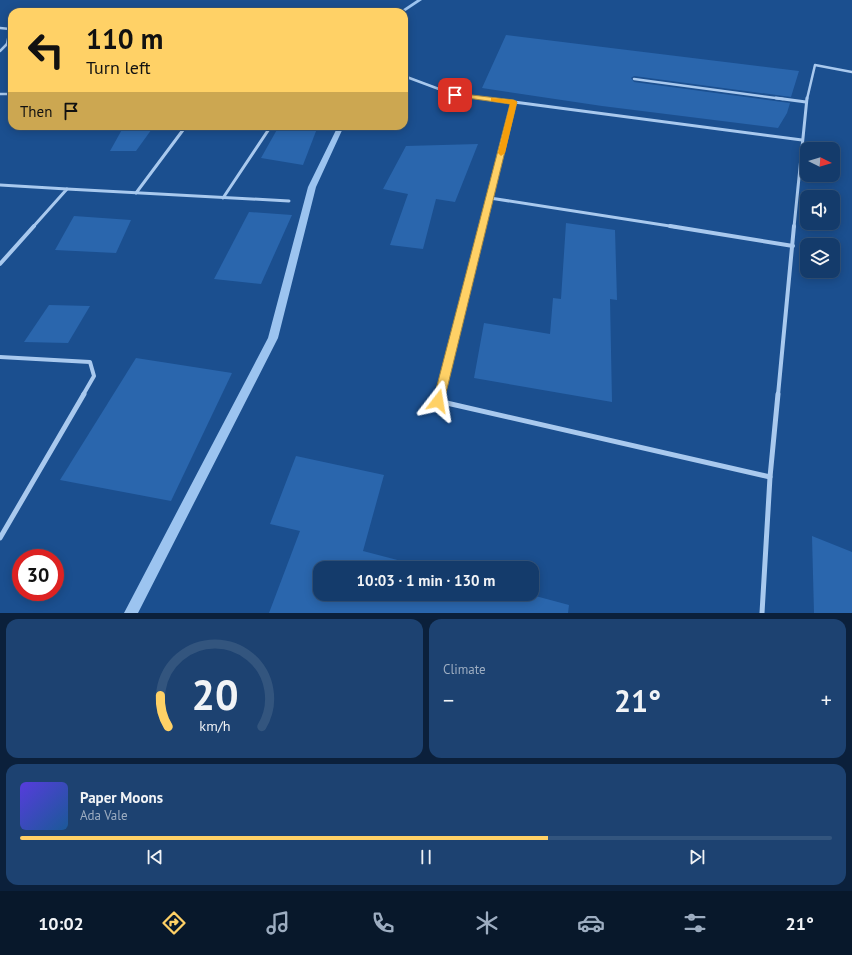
<!DOCTYPE html>
<html lang="en">
<head>
<meta charset="utf-8">
<style>
	body { margin:0; font-family:"PT Sans",sans-serif; background:#1d4271; color:#f1f3f6; height:100vh; display:flex; flex-direction:column; font-size:15px; white-space:nowrap }
	* { box-sizing:border-box; margin:0 }
	p { font-size:13px; color:#9dadc1 }
	.icon { flex:none; width:22px; height:22px; fill:none; stroke:currentColor; stroke-width:2; stroke-linecap:round; stroke-linejoin:round }
	.map { position:relative; height:613px; overflow:hidden }
	.panel { display:flex; flex-direction:column; gap:6px; padding:6px; background:#0b203b; flex:1 }
	.panel>* { flex:none }
	.top-card { position:absolute; left:8px; top:8px; width:400px; height:122px; border-radius:12px; box-shadow:0 2px 10px #0003,0 0 0 1px #33557e; background:#ffd166; color:#111; overflow:hidden }
	.needle { width:26px; rotate:95deg }
	.buttons { position:absolute; left:800px; top:142px; display:grid; gap:8px }
	.buttons a { display:grid; place-items:center; width:40px; height:40px; border-radius:8px; background:#143b6b; box-shadow:0 2px 10px #0003,0 0 0 1px #33557e; font-size:20px }
	.speed { position:absolute; left:12px; top:549px; display:flex; gap:8px; font-size:20px; font-weight:700; text-align:center }
	.speed>* { display:grid; place-content:center; width:52px; height:52px; border-radius:50%; background:#143b6b; box-shadow:0 2px 10px #0003,0 0 0 1px #33557e; line-height:1 }
	.speed .limit { border:6px solid #d22; background:#fff; color:#111 }
	.pin { position:absolute; display:grid; place-items:center; width:34px; height:34px; color:#fff; margin:-17px; border-radius:8px; box-shadow:0 2px 6px #0006 }
	.me { position:absolute; width:44px; margin:-22px; rotate:14deg; stroke-linejoin:round; filter:drop-shadow(0 0 3px #0008) }
	.turn { display:flex; align-items:center; gap:14px; height:84px; padding:0 12px; font-size:18px }
	.turn .icon { width:52px; height:52px; stroke-width:2.5 }
	.turn b { display:block; font-size:28px; line-height:34px }
	.then { display:flex; align-items:center; height:38px; padding:0 12px; background:#0003; gap:8px; font-size:15px }
	.big { font-size:30px; font-weight:800; line-height:1.1 }
	.panel .card { flex:1; display:flex; flex-direction:column; justify-content:center; gap:6px; min-width:0; padding:0 14px; border-radius:12px; background:#1d4271 }
	.panel .dial { align-items:center; gap:0 }
	.dial svg { height:104px; overflow:visible; fill:none; stroke:#33557e; stroke-width:7; stroke-linecap:round; text-anchor:middle }
	.dial text { fill:#f1f3f6; stroke:none }
	.song { display:flex; align-items:center; gap:12px }
	.cover { width:48px; height:48px; border-radius:6px; background:linear-gradient(135deg,hsl(250 70% 55%),hsl(210 70% 35%)) }
	.played { height:4px; border-radius:2px; background:linear-gradient(90deg,#ffd166 65%,#33557e 65%) }
	.keys { display:flex; justify-content:space-around; direction:ltr }
	.heat { display:flex; justify-content:space-between; align-items:center; font-size:22px; direction:ltr }
	.panel .tiles { flex:1; display:grid; gap:6px; grid-template-columns:1fr 1fr }
	.card:last-child { grid-column:span 2 }
	.trip { position:absolute; left:313px; top:561px; width:226px; height:40px; border-radius:12px; background:#143b6b; box-shadow:0 2px 10px #0003,0 0 0 1px #33557e; font-weight:800; line-height:40px; text-align:center }
	.dock { display:flex; height:64px; justify-content:space-around; align-items:center; background:#08182b; color:#9dadc1 }
	.dock .icon { width:28px; height:28px }
	.dock .current { color:#ffd166 }
	.dock b { font-size:18px; color:#f1f3f6 }
	.map>svg:first-child { display:block }
	.lines { fill:none; stroke-linecap:round; stroke-linejoin:round }
	.stream { fill:#9cc4f0; fill-rule:evenodd }
	.building { fill:#2a66ad }
	.minor-far3 { stroke:#a9c9ee; stroke-width:2.5 }
	.minor-far2 { stroke:#a9c9ee; stroke-width:3 }
	.minor-far1 { stroke:#a9c9ee; stroke-width:4 }
	.minor { stroke:#a9c9ee; stroke-width:5 }
	.route { fill:#ffd166; stroke:#a68842 }
	.slow { fill:#f59e0b }
</style>
</head>
<body>
<div class="map">
<svg width="852" height="613" viewBox="0 0 852 613">
	<rect width="100%" height="100%" fill="#1b4f8f"/>
	<g class="lines">
		<g class="stream">
			<polygon points="417,0 422,0 404,12 399,12"/>
			<polygon points="338,126 344,126 316,187 278,338 138,613 124,613 268,338 308,187"/>
		</g>
	</g>
	<g class="building">
		<polygon points="506,35 611,48 799,71 791,97 634,76 631,78 634,82 790,103 787,113 778,128 602,106 482,88"/>
		<polygon points="124,126 154,126 136,151 110,151"/>
		<polygon points="279,126 318,126 303,165 261,158"/>
		<polygon points="478,144 455,202 436,199 423,249 390,245 408,194 383,189 406,146"/>
		<polygon points="249,212 292,215 261,284 214,279"/>
		<polygon points="74,216 131,220 116,253 55,250"/>
		<polygon points="566,223 615,230 617,300 610,299 612,402 474,378 484,323 550,334 553,298 561,299"/>
		<polygon points="49,305 90,306 68,343 24,342"/>
		<polygon points="136,358 232,373 171,501 60,480"/>
		<polygon points="296,456 384,475 363,551 428,568 320,568 320,594 528,594 569,605 568,613 269,613 300,531 270,524"/>
		<polygon points="812,536 852,552 852,613 814,613"/>
	</g>
	<g class="lines">
		<g class="minor-far3">
			<polyline points="0,28 10,29 7,44 12,44"/>
			<polyline points="0,51 7,44"/>
			<polyline points="404,76 455,95 489,99"/>
			<polyline points="634,79 783,99"/>
			<polyline points="0,94 12,94"/>
			<polyline points="807,99 815,65 852,72"/>
		</g>
		<g class="minor-far2">
			<polyline points="480,98 514,102"/>
			<polyline points="776,98 806,102"/>
			<polyline points="0,185 67,189 33,227"/>
			<polyline points="67,189 289,201"/>
			<polyline points="136,193 186,126"/>
			<polyline points="223,198 271,126"/>
			<polyline points="490,198 676,227"/>
			<polyline points="482,227 514,102 802,140"/>
			<polyline points="794,227 807,98"/>
		</g>
		<g class="minor-far1">
			<polyline points="670,226 793,246"/>
			<polyline points="0,264 34,226"/>
			<polyline points="0,357 90,362 94,376 83,395"/>
			<polyline points="440,395 482,226"/>
			<polyline points="778,395 794,226"/>
		</g>
		<g class="minor">
			<polyline points="440,394 438,401 770,477"/>
			<polyline points="0,538 84,394"/>
			<polyline points="762,613 770,477 778,394"/>
		</g>
	</g>
	<polygon class="route" points="455,93 514,100 517,102 444,401 442,404 438,405 435,404 433,401 510,104 453,96 452,95"/>
	<polygon class="slow" points="491,98 514,100 517,102 505,153 501,156 498,153 510,104 491,101"/>
</svg>
<div class="buttons">
<a><svg class="needle" viewBox="-14 -14 28 28"><path d="M0-13l5 13h-10z" fill="#e53935"/><path d="M0 13l5-13h-10z" fill="#9dadc1"/></svg></a>
<a><svg class="icon" aria-label="sound" viewBox="0 0 24 24"><path d="M4 9h4l5-4v14l-5-4H4zM17 9q2 3 0 6"/></svg></a>
<a><svg class="icon" aria-label="layers" viewBox="0 0 24 24"><path d="M12 4l9 5-9 5-9-5zM3 14l9 5 9-5"/></svg></a>
</div>
<div class="speed"><div class="limit">30</div></div>
<div class="pin" style="left:455px;top:95px;background:#d93025"><svg class="icon" aria-label="arrive" viewBox="0 0 24 24"><path d="M6 21V4h12l-3 4 3 4H6"/></svg></div>
<svg class="me" style="left:438px;top:401px" viewBox="-20 -20 40 40"><path d="M0-17L14 15 0 8-14 15z" fill="#ffd166" stroke="#fff" stroke-width="4"/></svg>
<div class="trip">10:03 · 1 min · 130 m</div>
<div class="top-card">
<div class="turn"><svg class="icon" aria-label="left" viewBox="0 0 24 24"><path d="M17 20v-9H6M10 6l-5 5 5 5"/></svg><div><b>110 m</b>Turn left</div></div>
<div class="then">Then<svg class="icon" aria-label="arrive" viewBox="0 0 24 24"><path d="M6 21V4h12l-3 4 3 4H6"/></svg></div>
</div>
</div>
<section class="panel">
<div class="tiles">
<div class="card dial"><svg viewBox="0 0 100 80">
<path d="M14 69A42 42 0 1 1 86 69"/>
<path d="M14 69A42 42 0 0 1 8 45" stroke="#ffd166"/>
<text x="50" y="56" font-size="32" font-weight="700">20</text>
<text x="50" y="72" font-size="11">km/h</text>
</svg></div>
<div class="card"><p>Climate</p>
<div class="heat"><a>−</a><b class="big">21°</b><a>+</a></div>
</div>
<div class="card">
<div class="song"><i class="cover"></i><div><b>Paper Moons</b><p>Ada Vale</p></div></div>
<div class="played"></div>
<div class="keys"><svg class="icon" aria-label="previous" viewBox="0 0 24 24"><path d="M18 5L8 12l10 7zM5 5v14"/></svg><svg class="icon" aria-label="pause" viewBox="0 0 24 24"><path d="M8 5v14M16 5v14"/></svg><svg class="icon" aria-label="next" viewBox="0 0 24 24"><path d="M6 5l10 7-10 7zM19 5v14"/></svg></div>
</div>
</div>
</section>
<nav class="dock">
<b>10:02</b>
<svg class="icon current" aria-label="directions" viewBox="0 0 24 24"><path d="M12 3l9 9-9 9-9-9zM9 14v-3h6M13 9l2 2-2 2"/></svg>
<svg class="icon" aria-label="music" viewBox="0 0 24 24"><path d="M9 18V5l10-2v13"/><circle cx="6" cy="18" r="3"/><circle cx="16" cy="16" r="3"/></svg>
<svg class="icon" aria-label="phone" viewBox="0 0 24 24"><path d="M5 4h4l2 5-3 2q2 4 5 5l2-3 5 2v4C11 20 4 13 5 4z"/></svg>
<svg class="icon" aria-label="climate" viewBox="0 0 24 24"><path d="M12 3v18M4 7l16 10M4 17L20 7"/></svg>
<svg class="icon" aria-label="car" viewBox="0 0 24 24"><path d="M5 17H2v-5l4-1 3-4h7l3 4 3 1v5h-3M9 17h6M6 11h13"/><circle cx="7" cy="17" r="2"/><circle cx="17" cy="17" r="2"/></svg>
<svg class="icon" aria-label="filters" viewBox="0 0 24 24"><path d="M4 7h16M4 17h16"/><circle cx="9" cy="7" r="2"/><circle cx="15" cy="17" r="2"/></svg>
<b>21°</b>
</nav>
</body>
</html>
